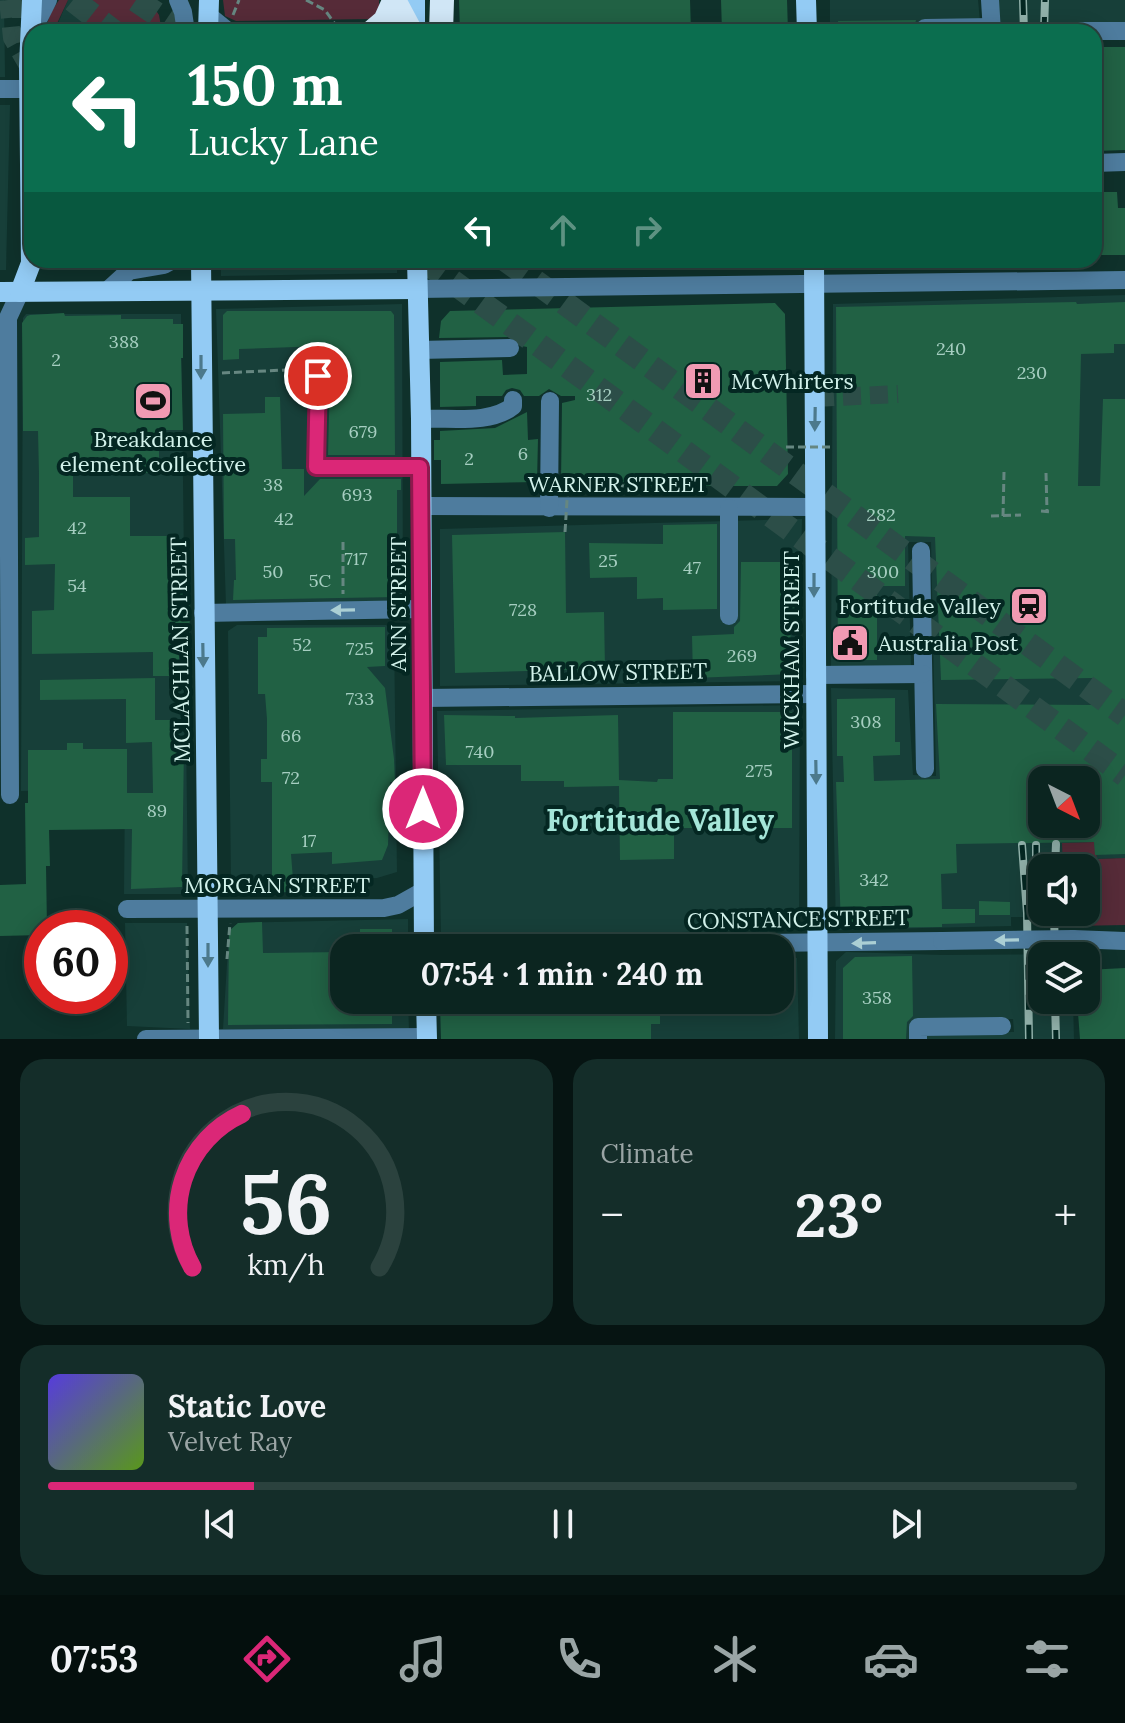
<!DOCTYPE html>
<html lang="en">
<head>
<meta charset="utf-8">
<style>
	body { margin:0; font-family:Lora,serif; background:#142d29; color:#f1f3f6; height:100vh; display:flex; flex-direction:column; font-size:30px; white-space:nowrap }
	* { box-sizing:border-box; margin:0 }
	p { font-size:26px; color:#9aa5a5 }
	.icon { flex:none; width:44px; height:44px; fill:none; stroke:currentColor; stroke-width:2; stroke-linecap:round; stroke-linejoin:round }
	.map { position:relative; height:1039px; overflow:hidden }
	.details { display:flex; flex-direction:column; gap:20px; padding:20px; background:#061412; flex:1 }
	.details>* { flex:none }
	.banner { position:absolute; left:24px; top:24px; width:1078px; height:244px; border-radius:24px; box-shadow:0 4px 20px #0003,0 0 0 2px #2b423e; background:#0b6e4f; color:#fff; overflow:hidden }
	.needle { width:52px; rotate:138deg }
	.tools { position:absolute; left:1028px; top:766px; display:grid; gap:16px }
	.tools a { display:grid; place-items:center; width:72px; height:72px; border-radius:16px; background:#0b2520; box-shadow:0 4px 20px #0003,0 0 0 2px #2b423e; font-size:40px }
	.speed { position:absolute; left:24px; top:910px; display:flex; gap:16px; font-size:40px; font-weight:700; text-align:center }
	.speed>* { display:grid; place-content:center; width:104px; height:104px; border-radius:50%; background:#0b2520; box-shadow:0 4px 20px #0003,0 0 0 2px #2b423e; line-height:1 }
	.speed .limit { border:12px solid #d22; background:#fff; color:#111 }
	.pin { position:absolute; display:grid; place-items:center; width:68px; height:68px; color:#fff; margin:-34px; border:4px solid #fff; border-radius:50%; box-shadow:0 2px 8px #0007 }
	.me { position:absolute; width:88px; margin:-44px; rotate:0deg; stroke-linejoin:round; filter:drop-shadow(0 0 6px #0008) }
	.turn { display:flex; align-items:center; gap:28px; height:168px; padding:0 32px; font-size:36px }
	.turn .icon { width:104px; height:104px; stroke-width:2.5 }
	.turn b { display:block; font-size:56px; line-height:68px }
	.lanes { display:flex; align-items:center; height:76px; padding:0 32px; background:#0003; justify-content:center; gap:40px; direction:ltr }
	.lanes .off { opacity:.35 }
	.big { font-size:60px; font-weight:700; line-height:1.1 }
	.details .card { flex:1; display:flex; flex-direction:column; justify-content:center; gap:12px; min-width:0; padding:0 28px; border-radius:24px; background:#142d29 }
	.details .dial { align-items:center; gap:0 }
	.dial svg { height:208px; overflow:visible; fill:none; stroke:#2b423e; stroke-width:7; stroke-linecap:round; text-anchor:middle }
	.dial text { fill:#f1f3f6; stroke:none }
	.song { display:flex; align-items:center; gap:24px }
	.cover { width:96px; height:96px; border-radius:12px; background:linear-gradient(135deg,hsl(250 70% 55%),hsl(90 70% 35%)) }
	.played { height:8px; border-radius:4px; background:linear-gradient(90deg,#db2777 20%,#2b423e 20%) }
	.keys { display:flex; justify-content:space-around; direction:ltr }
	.heat { display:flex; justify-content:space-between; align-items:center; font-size:44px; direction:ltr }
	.details .tiles { flex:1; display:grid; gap:20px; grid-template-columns:1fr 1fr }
	.card:last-child { grid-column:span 2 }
	.trip { position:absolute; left:330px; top:934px; width:464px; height:80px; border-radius:24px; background:#0b2520; box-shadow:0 4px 20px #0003,0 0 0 2px #2b423e; font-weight:700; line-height:80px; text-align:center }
	.tabs { display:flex; height:128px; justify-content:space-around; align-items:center; background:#040f0d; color:#9aa5a5 }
	.tabs .icon { width:56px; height:56px }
	.tabs .selected { color:#db2777 }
	.tabs b { font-size:36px; color:#f1f3f6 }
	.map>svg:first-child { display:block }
	.built { fill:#173f39; fill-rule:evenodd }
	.green { fill:#562b38 }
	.building { fill:#216144; fill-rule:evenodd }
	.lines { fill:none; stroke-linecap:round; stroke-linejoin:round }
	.minor-tunnel { stroke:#2c4e48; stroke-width:18; stroke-dasharray:18 9; stroke-linecap:butt }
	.highway-tunnel { stroke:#2c4e48; stroke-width:24; stroke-dasharray:24 12; stroke-linecap:butt }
	.path { stroke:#668781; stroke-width:3; stroke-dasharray:8 4; stroke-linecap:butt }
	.minor { stroke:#4e7c9e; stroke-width:18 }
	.major { stroke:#93cbf4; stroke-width:20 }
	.highway { stroke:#d0e6f6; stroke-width:24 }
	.rail-casing { stroke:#91b1aa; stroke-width:8 }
	.rail { stroke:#042722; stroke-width:5; stroke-dasharray:15; stroke-linecap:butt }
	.path-bridge { stroke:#668781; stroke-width:3; stroke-dasharray:8 4; stroke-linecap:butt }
	.minor-bridge { stroke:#4e7c9e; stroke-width:18 }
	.oneway { fill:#4c798b }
	.oneway2 { fill:#abcfd4 }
	.route-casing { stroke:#8e194d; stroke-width:20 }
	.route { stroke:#db2777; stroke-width:14 }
	.labels { text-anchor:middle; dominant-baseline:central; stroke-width:8; stroke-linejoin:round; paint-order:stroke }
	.number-label { font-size:18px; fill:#a6cec1 }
	.poi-label { font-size:22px; fill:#d3f2eb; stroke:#042722; text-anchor:start }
	.street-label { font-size:22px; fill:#d3f2eb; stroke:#042722 }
	.district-label { font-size:30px; font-weight:bold; fill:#a5e6d9; stroke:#042722 }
</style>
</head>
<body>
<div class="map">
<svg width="1125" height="1039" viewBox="0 0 1125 1039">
	<rect width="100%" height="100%" fill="#0f312b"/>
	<g class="built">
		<polygon points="0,0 4,0 5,77 0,77"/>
		<polygon points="68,0 84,0 92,3 79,32 73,29 74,25 68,22 66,26 58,23"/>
		<polygon points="830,0 978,0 981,32 830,32"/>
		<polygon points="997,0 1125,0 1125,23 1065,24 1065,32 1000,32"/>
		<polygon points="0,105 10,105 6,270 0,270"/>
		<polygon points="53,260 130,260 99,268 53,269"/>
		<polygon points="221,260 397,260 397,273 221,276"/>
		<polygon points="432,260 796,260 796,261 434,268 432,268"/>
		<path d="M1125,295v563l-28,1v66l-25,1v-9h-61v9l-175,4 -5,-242 77,2 5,85 23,1 -5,-234h-23l3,124h-80l2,-362zM1042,780h44v44h-44zM1042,868h44v44h-44z"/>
		<polygon points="402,304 403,602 226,605 216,309"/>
		<polygon points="26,314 181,314 188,894 124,894 125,788 21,791 23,318"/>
		<polygon points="802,519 798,681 440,686 440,529"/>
		<polygon points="237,625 386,625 394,631 397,872 377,878 332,880 331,892 243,893 234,889 231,881 228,631"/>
		<polygon points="800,705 799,929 441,938 437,711"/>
		<polygon points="408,919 408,948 344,948 344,1000 408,1000 409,1030 223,1029 229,931 238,923"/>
		<polygon points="125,923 187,923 190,1029 127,1026"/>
		<polygon points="846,952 942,955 1073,954 1042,956 1042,1000 1073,1000 1074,1039 923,1039 923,1033 1014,1032 1013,1019 915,1022 915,1039 835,1039 836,961"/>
		<polygon points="780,958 797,958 799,1039 441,1039 440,1000 780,1000"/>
	</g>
	<g class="green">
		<polygon points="59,0 68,0 53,32 45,32 50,14"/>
		<polygon points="84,0 149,0 159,15 162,32 80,32 91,4"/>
		<polygon points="223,0 379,0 379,8 372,19 236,21 225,16"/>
		<polygon points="1094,842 1097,859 1125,858 1125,925 1072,926 1072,917 1058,917 1059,912 1086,912 1086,868 1063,868 1062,843"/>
	</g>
	<g class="building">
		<polygon points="459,0 690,0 691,32 460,32"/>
		<polygon points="721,0 787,0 788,32 722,32"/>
		<polygon points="916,20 913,32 839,32 838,21"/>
		<polygon points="1095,47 1125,47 1125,150 1096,151"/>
		<polygon points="1094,192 1117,192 1118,208 1125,208 1125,255 1094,255"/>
		<path d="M1076,302l1,2 48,-2v42h-11v9l-33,1 -3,132h22l3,-87h22v455l-30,1 -1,-13 -138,2 1,29 -16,1 1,35h33v14l-33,1v3l-101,1 -5,-146h8l-1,-26h-6v-57l58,-1v44h5v13l-27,1 1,25 66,-2 -4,-75 159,1v-27l-154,2 -6,-143 -30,-1v50h-28v74h-39l-2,-353zM1042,780h44v44h-44z"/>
		<polygon points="775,303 785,314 788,474 777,486 624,486 624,482 561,482 562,403 575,400 575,396 561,396 549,389 539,396 524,396 520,390 512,388 506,390 502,396 476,396 476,406 440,407 440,362 502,360 503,375 527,374 527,347 522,346 515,337 439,338 441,321 450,311"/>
		<polygon points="227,311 391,311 394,315 395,455 328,455 330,376 323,365 323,346 239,349 239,359 223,360 223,315"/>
		<polygon points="64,313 65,316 121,315 121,319 173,319 173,324 183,324 183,358 181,358 183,430 159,430 159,473 73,473 73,497 130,497 130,536 177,536 177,566 189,565 190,652 179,652 179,676 153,676 153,652 32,654 32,611 54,610 55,564 25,565 25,538 39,537 39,474 38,431 23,431 22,323 27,316 30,315"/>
		<polygon points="265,397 280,397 282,469 304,469 304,496 320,479 401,479 401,490 397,490 397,597 233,600 234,580 236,580 235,539 224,539 223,414 265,413"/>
		<polygon points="527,412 528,440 538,439 537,482 441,484 441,460 434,460 434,440 440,440 440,431 495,428"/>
		<polygon points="717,524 717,609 663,610 663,598 637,599 637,577 590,578 589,543 663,544 663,525"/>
		<polygon points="565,532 566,613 604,612 605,669 455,673 452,535"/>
		<polygon points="741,562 794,562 794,624 790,624 792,674 693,678 692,636 734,634 734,627 740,621"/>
		<polygon points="385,627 385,666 367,667 385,688 394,759 395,782 390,782 388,845 382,860 332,864 332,852 291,854 294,892 272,892 272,782 261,782 261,759 267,759 267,719 265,694 258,694 258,637 267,637 267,628"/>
		<polygon points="155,678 155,720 178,720 179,745 184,745 182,887 131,889 132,829 49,830 50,866 46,866 47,928 42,928 42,935 0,936 0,885 26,884 25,803 28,803 28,750 67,750 67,743 83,743 83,749 127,749 127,793 153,793 152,742 126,743 126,699 40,700 40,680"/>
		<polygon points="673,712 792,712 792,828 674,828 674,859 620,860 619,786 564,787 564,781 521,781 521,765 446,765 444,715 515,716 515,718 618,715 619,780 657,782 658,779 673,779"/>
		<polygon points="979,901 1010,902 1010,915 979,915"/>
		<polygon points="262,922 263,953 344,952 344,1000 392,1000 392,1024 228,1025 229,931 238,923"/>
		<rect x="360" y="929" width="32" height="19"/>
		<polygon points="912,956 913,1016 907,1022 906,1039 843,1039 843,968 855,957"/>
		<polygon points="1125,968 1125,1039 1080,1039 1077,1000 1086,1000 1086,970"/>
		<polygon points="660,1000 660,1024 651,1024 651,1039 441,1039 440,1001 443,1000"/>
	</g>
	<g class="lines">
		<g class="minor-tunnel">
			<polyline points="8,0 12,38 32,73"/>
			<polyline points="21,0 21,18 26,41"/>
			<polyline points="816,398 898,394"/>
		</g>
		<g class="highway-tunnel">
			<polyline points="73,0 114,32"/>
			<polyline points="136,0 183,32"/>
			<polyline points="423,260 1125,775"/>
			<polyline points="506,260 1125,715"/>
		</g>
		<g class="path">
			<polyline points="306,0 325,10 335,24"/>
			<polyline points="233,15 239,0"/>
			<polyline points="73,32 77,32"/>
			<polyline points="625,260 625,271"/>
			<polyline points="222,373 306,369"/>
			<polyline points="1046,473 1047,511"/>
			<polyline points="1041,511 1053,512"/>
			<polyline points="991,516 1021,515"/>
			<polyline points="1003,516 1004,472"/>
			<polyline points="343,542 343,594"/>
			<polyline points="187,926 188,1023"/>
			<polyline points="227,959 230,923"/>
		</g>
		<g class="minor">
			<polyline points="178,0 183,12 186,32"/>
			<polyline points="990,0 992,32"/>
			<polyline points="208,15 229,32"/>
			<polyline points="1078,31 1125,31"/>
			<polyline points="32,32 48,0"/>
			<polyline points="925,32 925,28 992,27"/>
			<polyline points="0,89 29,89"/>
			<polyline points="1094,163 1125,162"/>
			<polyline points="417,289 1125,280"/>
			<polyline points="107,291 129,271 164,265 173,260"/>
			<polyline points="419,350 510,348"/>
			<polyline points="318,376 316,467 420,467"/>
			<path d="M421,419c27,-2 69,6 92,-13v-6"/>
			<polyline points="421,506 814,507"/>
			<polyline points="549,508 550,401"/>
			<polyline points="729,508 729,616"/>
			<polyline points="921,551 925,769"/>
			<polyline points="203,613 421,609"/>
			<polyline points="815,675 923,674"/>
			<polyline points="423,698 814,694"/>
			<polyline points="10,795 8,318 20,292"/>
			<polyline points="127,909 384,908 398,905 423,891"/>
			<polyline points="1073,939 1125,941"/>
			<polyline points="424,947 942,941"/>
			<polyline points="146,1039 427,1037"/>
			<polyline points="918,1039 918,1027 1002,1026"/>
		</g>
		<g class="major">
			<polyline points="415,0 415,32"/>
			<polyline points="806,0 807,32"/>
			<polyline points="208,32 209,0"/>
			<polyline points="201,260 209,1039"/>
			<polyline points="417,260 421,419 424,948"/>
			<polyline points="814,260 818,1039"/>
			<polyline points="0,292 417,289"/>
			<polyline points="20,292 31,263 29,66 32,0"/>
			<polyline points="426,1000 427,1039"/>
		</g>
		<g class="highway">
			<polyline points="394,0 411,32"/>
			<polyline points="372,32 385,21 394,1"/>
			<polyline points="441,32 442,0"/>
		</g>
		<g class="rail-casing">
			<g id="rail">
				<polyline points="1023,0 1024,32"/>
				<polyline points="1044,32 1045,0"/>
				<polyline points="1022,845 1027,913 1029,1039"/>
				<polyline points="1036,845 1036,879"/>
				<polyline points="1055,868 1056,844"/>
				<polyline points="1054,912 1055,956"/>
				<polyline points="1055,1000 1056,1039"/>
			</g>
		</g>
		<use href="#rail" class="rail"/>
		<g class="path-bridge">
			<polyline points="786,447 832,447"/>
			<polyline points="565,532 568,485 624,486"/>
		</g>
		<polyline class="minor-bridge" points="942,941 1073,939"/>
	</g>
	<defs><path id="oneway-solid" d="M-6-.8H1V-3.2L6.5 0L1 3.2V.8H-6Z" transform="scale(2)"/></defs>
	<g class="oneway">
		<use href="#oneway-solid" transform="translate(201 367) rotate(90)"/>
		<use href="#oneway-solid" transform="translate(815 419) rotate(91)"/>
		<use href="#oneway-solid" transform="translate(814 585) rotate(90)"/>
		<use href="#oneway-solid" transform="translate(203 655) rotate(89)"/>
		<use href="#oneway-solid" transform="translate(816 772) rotate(89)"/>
		<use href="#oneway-solid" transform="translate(208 955) rotate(90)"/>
	</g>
	<g class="oneway2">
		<use href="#oneway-solid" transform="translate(343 610) rotate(179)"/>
		<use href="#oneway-solid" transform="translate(1007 940) rotate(179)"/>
		<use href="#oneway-solid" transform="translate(864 943) rotate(178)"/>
	</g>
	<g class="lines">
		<g class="route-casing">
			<polyline id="route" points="318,376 316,467 420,467 423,809"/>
		</g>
		<use href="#route" class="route"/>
	</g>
	<defs>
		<g id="building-square" transform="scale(2)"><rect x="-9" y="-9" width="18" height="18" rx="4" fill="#f19ab3" stroke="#042722"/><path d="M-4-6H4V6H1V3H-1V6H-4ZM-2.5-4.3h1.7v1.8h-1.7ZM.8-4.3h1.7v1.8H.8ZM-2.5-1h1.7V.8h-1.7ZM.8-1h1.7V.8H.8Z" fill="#111"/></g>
		<g id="stadium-square" transform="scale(2)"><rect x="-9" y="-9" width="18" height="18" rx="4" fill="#f19ab3" stroke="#042722"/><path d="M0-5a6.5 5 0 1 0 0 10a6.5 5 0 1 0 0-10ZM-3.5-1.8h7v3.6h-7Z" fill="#111"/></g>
		<g id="station-square" transform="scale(2)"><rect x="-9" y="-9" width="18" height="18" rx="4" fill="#f19ab3" stroke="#042722"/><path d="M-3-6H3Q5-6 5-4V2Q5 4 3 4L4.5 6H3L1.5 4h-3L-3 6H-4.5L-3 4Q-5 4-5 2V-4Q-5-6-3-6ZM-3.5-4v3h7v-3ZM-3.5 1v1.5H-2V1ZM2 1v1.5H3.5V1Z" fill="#111"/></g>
		<g id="civic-square" transform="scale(2)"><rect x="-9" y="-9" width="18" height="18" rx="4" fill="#f19ab3" stroke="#042722"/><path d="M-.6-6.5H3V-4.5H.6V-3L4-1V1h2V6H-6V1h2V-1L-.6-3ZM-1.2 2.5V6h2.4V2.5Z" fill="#111"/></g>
	</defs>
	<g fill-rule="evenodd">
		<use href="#building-square" x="703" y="381"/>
		<use href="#stadium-square" x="153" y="401"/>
		<use href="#station-square" x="1029" y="606"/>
		<use href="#civic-square" x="850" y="643"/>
	</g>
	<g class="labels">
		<g class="number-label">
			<text x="124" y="341">388</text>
			<text x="951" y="348">240</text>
			<text x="56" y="359">2</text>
			<text x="1032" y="372">230</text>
			<text x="599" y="394">312</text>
			<text x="363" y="431">679</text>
			<text x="523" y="453">6</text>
			<text x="469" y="458">2</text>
			<text x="273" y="484">38</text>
			<text x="357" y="494">693</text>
			<text x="881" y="514">282</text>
			<text x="284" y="518">42</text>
			<text x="77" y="527">42</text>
			<text x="356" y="558">717</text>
			<text x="608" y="560">25</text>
			<text x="692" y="567">47</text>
			<text x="273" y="571">50</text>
			<text x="883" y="571">300</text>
			<text x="320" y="580">5C</text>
			<text x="77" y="585">54</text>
			<text x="523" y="609">728</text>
			<text x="302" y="644">52</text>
			<text x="360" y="648">725</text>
			<text x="742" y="655">269</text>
			<text x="360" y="698">733</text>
			<text x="866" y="721">308</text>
			<text x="291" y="735">66</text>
			<text x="480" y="751">740</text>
			<text x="759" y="770">275</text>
			<text x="291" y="777">72</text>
			<text x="157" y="810">89</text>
			<text x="309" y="840">17</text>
			<text x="874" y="879">342</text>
			<text x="877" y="997">358</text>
		</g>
		<g class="poi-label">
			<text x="731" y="381">McWhirters</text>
			<text x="153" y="439" text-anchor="middle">Breakdance<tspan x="153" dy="25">element collective</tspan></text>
			<text x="1001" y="606" text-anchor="end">Fortitude Valley</text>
			<text x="878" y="643">Australia Post</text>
		</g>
		<g class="street-label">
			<text x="618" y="484">WARNER STREET</text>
			<text transform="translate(398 604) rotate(-90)">ANN STREET</text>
			<text transform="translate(180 650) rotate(-91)">MCLACHLAN STREET</text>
			<text transform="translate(791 650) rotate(-90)">WICKHAM STREET</text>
			<text transform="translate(618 672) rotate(-1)">BALLOW STREET</text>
			<text x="277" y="885">MORGAN STREET</text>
			<text transform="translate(798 919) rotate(-1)">CONSTANCE STREET</text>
		</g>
		<g class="district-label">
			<text x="660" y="820">Fortitude Valley</text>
		</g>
	</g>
</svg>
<div class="tools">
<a><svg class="needle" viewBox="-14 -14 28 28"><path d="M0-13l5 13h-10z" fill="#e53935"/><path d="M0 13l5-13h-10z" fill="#9aa5a5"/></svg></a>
<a><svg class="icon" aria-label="sound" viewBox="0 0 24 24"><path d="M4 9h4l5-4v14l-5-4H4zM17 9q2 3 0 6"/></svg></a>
<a><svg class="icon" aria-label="layers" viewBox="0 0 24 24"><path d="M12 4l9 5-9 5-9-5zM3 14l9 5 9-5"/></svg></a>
</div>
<div class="speed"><div class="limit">60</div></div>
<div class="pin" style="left:318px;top:376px;background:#d93025"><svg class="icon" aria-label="arrive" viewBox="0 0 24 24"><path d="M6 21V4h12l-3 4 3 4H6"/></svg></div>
<svg class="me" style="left:423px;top:809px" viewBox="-20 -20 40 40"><circle r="17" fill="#db2777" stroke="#fff" stroke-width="3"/><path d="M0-11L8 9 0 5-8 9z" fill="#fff"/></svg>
<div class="trip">07:54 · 1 min · 240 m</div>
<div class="banner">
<div class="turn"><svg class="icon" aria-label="left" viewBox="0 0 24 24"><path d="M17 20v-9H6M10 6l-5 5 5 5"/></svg><div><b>150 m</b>Lucky Lane</div></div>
<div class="lanes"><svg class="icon" aria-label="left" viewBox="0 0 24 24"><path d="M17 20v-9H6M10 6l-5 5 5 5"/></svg><svg class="icon off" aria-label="ahead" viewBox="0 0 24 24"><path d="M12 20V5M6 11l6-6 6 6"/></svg><svg class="icon off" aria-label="right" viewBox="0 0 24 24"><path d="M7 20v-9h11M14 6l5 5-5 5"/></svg></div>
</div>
</div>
<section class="details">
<div class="tiles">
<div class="card dial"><svg viewBox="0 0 100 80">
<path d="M14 69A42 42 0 1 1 86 69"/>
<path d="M14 69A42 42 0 0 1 33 10" stroke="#db2777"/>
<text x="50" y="56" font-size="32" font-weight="700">56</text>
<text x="50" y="72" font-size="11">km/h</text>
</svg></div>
<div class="card"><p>Climate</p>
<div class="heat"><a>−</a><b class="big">23°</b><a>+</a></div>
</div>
<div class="card">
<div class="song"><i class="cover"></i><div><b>Static Love</b><p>Velvet Ray</p></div></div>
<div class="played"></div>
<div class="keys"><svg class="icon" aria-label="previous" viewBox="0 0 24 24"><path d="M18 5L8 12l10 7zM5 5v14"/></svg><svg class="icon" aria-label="pause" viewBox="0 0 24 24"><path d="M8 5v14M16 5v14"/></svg><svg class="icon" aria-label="next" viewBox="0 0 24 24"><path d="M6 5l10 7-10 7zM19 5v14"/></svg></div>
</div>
</div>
</section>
<nav class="tabs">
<b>07:53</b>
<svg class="icon selected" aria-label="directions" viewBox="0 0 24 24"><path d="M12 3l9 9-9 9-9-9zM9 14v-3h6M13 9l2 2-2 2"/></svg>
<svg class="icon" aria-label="music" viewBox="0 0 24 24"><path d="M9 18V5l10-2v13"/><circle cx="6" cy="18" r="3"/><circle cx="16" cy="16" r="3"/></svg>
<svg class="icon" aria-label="phone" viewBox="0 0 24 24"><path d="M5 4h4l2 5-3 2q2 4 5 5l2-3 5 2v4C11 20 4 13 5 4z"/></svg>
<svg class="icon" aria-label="climate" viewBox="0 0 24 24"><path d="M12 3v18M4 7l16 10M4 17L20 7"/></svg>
<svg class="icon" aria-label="car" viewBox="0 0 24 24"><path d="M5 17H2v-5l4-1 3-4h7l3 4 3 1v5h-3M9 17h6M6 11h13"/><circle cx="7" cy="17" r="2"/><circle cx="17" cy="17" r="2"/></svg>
<svg class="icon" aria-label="filters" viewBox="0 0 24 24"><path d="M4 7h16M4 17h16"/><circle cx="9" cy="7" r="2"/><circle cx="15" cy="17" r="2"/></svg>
</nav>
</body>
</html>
